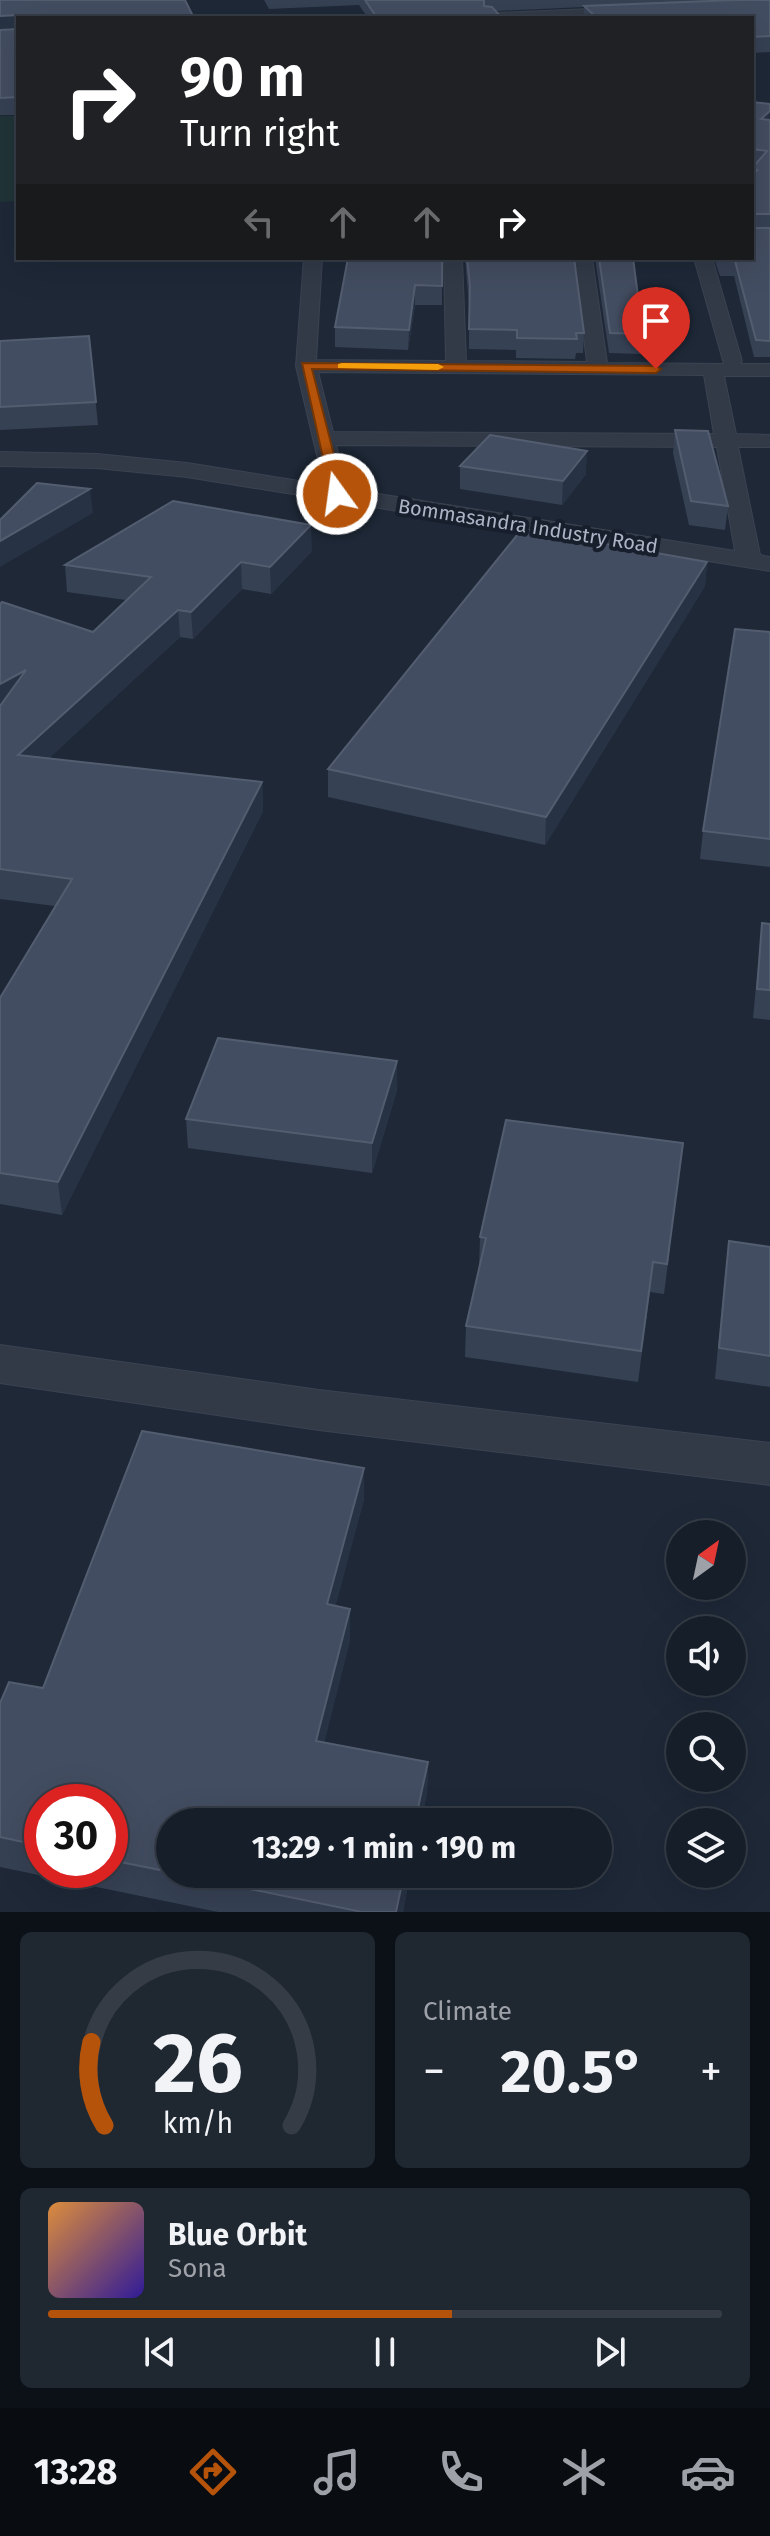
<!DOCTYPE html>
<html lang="en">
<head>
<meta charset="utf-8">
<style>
	body { margin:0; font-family:"Fira Sans",sans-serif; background:#1f2731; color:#f1f3f6; height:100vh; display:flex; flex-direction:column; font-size:30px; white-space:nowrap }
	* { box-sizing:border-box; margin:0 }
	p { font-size:26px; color:#9ea2a8 }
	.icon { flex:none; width:44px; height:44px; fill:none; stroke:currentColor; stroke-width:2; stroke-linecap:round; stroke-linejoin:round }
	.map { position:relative; height:1912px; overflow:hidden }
	.side { display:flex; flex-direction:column; gap:20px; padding:20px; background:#0c1017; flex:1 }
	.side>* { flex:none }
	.guide { position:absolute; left:16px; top:16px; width:738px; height:244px; border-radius:0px; box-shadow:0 8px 32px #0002,0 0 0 2px #353c46; background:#202124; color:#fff; overflow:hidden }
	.needle { width:52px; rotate:33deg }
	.tools { position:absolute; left:666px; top:1520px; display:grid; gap:16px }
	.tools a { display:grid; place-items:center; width:80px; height:80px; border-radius:50%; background:#161e29; box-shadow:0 8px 32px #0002,0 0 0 2px #353c46; font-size:40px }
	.speed { position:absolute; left:24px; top:1784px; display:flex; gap:16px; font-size:40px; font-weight:700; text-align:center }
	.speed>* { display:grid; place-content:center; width:104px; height:104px; border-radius:50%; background:#161e29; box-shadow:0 8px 32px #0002,0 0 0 2px #353c46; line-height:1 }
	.speed .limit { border:12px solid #d22; background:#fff; color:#111 }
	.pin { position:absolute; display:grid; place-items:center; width:68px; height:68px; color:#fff; margin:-82px -34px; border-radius:50% 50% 50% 0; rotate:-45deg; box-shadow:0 0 8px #0007 }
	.pin .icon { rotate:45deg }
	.me { position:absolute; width:88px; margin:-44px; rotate:346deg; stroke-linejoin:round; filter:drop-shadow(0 0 6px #0008) }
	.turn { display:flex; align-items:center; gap:28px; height:168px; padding:0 32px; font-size:36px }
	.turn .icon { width:104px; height:104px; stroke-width:2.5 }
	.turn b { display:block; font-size:56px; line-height:68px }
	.lanes { display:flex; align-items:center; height:76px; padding:0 32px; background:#0003; justify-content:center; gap:40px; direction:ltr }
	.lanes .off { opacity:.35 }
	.big { font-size:60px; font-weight:700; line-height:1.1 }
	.side .tile { flex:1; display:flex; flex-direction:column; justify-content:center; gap:12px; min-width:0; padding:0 28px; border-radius:12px; background:#1f2731 }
	.side .dial { align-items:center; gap:0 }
	.dial svg { height:208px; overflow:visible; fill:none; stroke:#353c46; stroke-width:7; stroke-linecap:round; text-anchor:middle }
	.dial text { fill:#f1f3f6; stroke:none }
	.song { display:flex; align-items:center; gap:24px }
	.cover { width:96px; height:96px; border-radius:12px; background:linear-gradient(135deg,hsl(30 70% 55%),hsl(250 70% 35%)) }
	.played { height:8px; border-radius:4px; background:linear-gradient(90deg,#b45309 60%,#353c46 60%) }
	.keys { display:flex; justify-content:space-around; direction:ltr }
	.heat { display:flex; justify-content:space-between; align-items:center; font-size:44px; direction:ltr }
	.side .tiles { flex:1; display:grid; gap:20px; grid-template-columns:1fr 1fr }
	.tile:last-child { grid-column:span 2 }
	.trip { position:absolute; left:156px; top:1808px; width:456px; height:80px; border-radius:40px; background:#161e29; box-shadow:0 8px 32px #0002,0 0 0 2px #353c46; font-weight:700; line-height:80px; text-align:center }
	.dock { display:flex; height:128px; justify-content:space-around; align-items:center; background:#090c10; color:#9ea2a8 }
	.dock .icon { width:56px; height:56px }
	.dock .selected { color:#b45309 }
	.dock b { font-size:36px; color:#f1f3f6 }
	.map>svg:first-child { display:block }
	.green { fill:#203438 }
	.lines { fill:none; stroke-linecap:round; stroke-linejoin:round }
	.minor-casing { stroke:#3b4351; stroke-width:2 }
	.tertiary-casing { stroke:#3b4351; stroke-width:2 }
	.minor { fill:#323a48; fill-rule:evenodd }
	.tertiary { fill:#323a48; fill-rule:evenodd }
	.wall { fill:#364154; fill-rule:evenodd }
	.shaded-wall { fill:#273244 }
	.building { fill:#434d61; stroke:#535d70; stroke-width:2 }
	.route { fill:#b45309; stroke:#753606; stroke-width:2 }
	.slow { fill:#f59e0b }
	.labels { text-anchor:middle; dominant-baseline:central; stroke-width:8; stroke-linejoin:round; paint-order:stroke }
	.far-street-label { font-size:20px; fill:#acb4c5; stroke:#181f2c }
</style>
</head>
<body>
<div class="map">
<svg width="770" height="1912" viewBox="0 0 770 1912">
	<rect width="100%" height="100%" fill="#1e2837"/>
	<polygon class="green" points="0,116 18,116 18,201 0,202"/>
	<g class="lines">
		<g class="minor-casing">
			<path id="minor" d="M304,258h18l-6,102 130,1 -2,-103h18l4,103 121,1 -13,-104h18l15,105 117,1 -30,-106h18l30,103 -2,3h30v12h-46l12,58 34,1v12h-32l22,108 10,2v14l-583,-94 -90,-9 -97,-2v-14l97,2 90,9 137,22 -28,-119zM318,372l386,3 10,59 -381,-2zM336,445l381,2 18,104 -388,-62z"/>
		</g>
		<g class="tertiary-casing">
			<g id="tertiary">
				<polygon points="638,7 646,12 644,15 486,18 494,13"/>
				<polygon points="0,1345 319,1390 770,1443 770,1485 319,1430 0,1383"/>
			</g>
		</g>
		<use href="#minor" class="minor"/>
		<use href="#tertiary" class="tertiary"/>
	</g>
	<g class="wall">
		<polygon points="0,0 18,18 18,115 0,115"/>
		<polygon points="264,0 770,0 770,52 752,53 752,18 584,18 584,7 496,11 502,18 368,18 359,5 269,9"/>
		<polygon points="752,102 770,104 770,357 754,357 734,276 720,276 714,258 752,258 752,168 756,163 752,163"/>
		<polygon points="442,258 442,305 415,305 408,350 335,347 335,327"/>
		<polygon points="465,258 574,258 584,333 583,353 576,353 575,359 516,358 516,350 469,349 469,306"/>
		<polygon points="595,258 633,258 643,334 642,354 609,353"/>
		<polygon points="89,336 98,425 0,430 0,341"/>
		<polygon points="675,430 728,506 725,530 689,525 673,453"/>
		<polygon points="460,466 586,474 562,505 460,489"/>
		<polygon points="312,551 271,594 242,589 193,639 180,637 49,758 262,782 263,811 62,1215 0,1204 0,998 55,906 0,899 0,604 93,632 126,600 67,592 65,565"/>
		<polygon points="707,562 705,586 545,845 328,797 328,769"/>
		<polygon points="770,632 770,867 700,859 703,831"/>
		<polygon points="762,923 770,924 770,1020 753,1018"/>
		<polygon points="397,1061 397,1090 372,1173 188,1148 186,1119"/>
		<polygon points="683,1143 664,1294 650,1292 638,1382 465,1357 466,1326 479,1268 480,1237"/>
		<polygon points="729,1241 770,1247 770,1387 715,1379 725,1272"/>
		<path d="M364,1468v31l-29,107 15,3v31l-26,102 104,20 -1,31 -6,29h-251v52h240l-7,38h-185l-218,-45v-164l43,-15zM42,1802h68v68h-68z"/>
	</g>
	<g class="shaded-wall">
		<polygon points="19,15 18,31 0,32 0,16"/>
		<polygon points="770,111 770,123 761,119"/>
		<polygon points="415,285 415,305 408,350 409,330"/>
		<polygon points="587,451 586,474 562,505 563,481"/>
		<polygon points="90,489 93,513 0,567 0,541"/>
		<polygon points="311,525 312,551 271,594 270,567"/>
		<polygon points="241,562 242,589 193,639 191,612"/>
		<polygon points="707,562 705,586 545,845 546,817"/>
		<polygon points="178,610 180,637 21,784 18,755"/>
		<polygon points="26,670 0,714 0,684"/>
		<polygon points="262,782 263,811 62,1215 58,1182"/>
		<polygon points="397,1061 397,1090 372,1173 372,1143"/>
		<polygon points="364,1468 364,1499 328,1635 327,1604"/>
		<polygon points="350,1609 350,1640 317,1772 316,1741"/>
		<polygon points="428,1762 427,1793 421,1822 415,1822"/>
		<polygon points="404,1874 410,1874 403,1912 396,1912"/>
	</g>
	<g class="building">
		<polygon points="0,0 185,0 194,18 19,18 19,15 0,16"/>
		<polygon points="365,0 484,0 484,6 492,7 502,18 377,18"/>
		<polygon points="735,0 770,0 770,36 752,37 752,18 597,18 584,6"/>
		<polygon points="18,29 18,97 0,98 0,30"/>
		<polygon points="752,102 770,104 770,111 761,119 770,120 770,214 752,214 752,175 757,170 752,169 752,168 767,151 752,149"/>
		<polygon points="752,228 770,228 770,341 756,340 735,261 722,260 721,258 752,258"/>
		<polygon points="348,258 442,258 442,286 415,285 409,330 335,327"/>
		<polygon points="467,258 574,258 584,333 576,333 577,339 517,338 517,330 469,329 470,286"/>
		<polygon points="599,258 633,258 643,334 610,333"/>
		<polygon points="89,336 96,402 0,407 0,341"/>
		<polygon points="675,430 708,431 728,506 691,501"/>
		<polygon points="490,435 587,451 563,481 460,466"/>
		<polygon points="37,483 90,489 0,541 0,520"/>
		<polygon points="173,501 311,525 270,567 241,562 191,612 178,610 18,755 262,782 58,1182 0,1173 0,998 72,879 0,869 0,706 26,670 0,684 0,604 2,602 93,632 151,577 65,565"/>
		<polygon points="522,529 707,562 546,817 328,769"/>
		<polygon points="735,629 770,632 770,839 703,831"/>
		<polygon points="762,923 770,924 770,990 757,989"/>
		<polygon points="218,1038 397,1061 372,1143 186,1119"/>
		<polygon points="506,1120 683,1143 667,1264 653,1262 641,1351 466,1326 486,1238 480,1237"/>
		<polygon points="729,1241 770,1247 770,1356 719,1348"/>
		<polygon points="142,1431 364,1468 327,1604 350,1609 316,1741 428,1762 415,1822 170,1822 170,1872 110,1860 110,1802 42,1802 42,1846 0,1837 0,1703 9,1682 43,1688"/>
		<polygon points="178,1874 404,1874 396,1912 362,1912"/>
	</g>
	<polygon class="route" points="302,363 656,366 661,369 656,373 312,369 344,494 337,498 331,494"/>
	<polygon class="slow" points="342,363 438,364 444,367 438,370 338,368 338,364"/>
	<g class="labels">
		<g class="far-street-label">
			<text transform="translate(528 526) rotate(9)">Bommasandra Industry Road</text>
		</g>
	</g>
</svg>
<div class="tools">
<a><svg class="needle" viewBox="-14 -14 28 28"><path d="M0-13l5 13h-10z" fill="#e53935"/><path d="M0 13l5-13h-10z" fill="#9ea2a8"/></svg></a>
<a><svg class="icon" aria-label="sound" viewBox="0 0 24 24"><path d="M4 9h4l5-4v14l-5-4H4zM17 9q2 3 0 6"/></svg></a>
<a><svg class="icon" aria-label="search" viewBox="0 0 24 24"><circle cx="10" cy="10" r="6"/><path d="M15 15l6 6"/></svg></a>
<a><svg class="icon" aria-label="layers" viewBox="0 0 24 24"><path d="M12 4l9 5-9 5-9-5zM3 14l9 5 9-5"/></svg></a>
</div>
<div class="speed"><div class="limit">30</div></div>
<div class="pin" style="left:656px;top:369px;background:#d93025"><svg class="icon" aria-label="arrive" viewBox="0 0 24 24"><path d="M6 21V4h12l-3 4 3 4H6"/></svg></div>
<svg class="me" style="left:337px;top:494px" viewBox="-20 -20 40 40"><circle r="17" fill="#b45309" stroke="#fff" stroke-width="3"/><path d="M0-11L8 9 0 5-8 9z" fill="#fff"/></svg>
<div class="trip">13:29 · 1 min · 190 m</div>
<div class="guide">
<div class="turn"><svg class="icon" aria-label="right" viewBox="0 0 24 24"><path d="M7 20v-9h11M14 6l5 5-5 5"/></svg><div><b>90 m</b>Turn right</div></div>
<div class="lanes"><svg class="icon off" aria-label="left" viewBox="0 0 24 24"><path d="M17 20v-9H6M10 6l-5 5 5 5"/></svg><svg class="icon off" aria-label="ahead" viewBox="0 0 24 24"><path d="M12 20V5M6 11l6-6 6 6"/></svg><svg class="icon off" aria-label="ahead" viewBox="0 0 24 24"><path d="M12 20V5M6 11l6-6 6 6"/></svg><svg class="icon" aria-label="right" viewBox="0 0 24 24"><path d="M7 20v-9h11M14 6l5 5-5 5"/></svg></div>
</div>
</div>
<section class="side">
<div class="tiles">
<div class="tile dial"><svg viewBox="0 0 100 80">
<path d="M14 69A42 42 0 1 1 86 69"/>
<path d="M14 69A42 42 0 0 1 9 37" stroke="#b45309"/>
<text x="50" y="56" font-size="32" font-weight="700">26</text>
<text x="50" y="72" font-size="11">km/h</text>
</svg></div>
<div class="tile"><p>Climate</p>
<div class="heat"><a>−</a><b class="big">20.5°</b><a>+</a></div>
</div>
<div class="tile">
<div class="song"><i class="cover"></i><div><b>Blue Orbit</b><p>Sona</p></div></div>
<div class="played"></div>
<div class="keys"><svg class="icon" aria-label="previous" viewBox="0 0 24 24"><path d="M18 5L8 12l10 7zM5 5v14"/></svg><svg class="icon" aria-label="pause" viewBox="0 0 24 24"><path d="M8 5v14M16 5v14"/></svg><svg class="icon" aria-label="next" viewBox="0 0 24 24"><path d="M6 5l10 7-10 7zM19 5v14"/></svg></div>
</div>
</div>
</section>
<nav class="dock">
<b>13:28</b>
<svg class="icon selected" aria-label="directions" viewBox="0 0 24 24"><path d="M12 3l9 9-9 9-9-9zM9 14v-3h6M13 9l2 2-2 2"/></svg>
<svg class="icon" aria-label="music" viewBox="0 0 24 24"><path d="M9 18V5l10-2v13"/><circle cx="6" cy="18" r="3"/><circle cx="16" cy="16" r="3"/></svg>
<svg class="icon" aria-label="phone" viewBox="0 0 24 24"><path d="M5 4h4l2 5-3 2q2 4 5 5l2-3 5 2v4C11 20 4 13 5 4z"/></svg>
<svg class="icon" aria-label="climate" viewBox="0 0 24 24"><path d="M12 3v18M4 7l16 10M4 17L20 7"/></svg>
<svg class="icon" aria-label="car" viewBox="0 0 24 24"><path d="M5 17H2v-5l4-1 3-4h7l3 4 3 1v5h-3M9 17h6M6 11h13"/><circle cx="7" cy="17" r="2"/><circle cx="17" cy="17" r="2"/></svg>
</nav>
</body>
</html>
